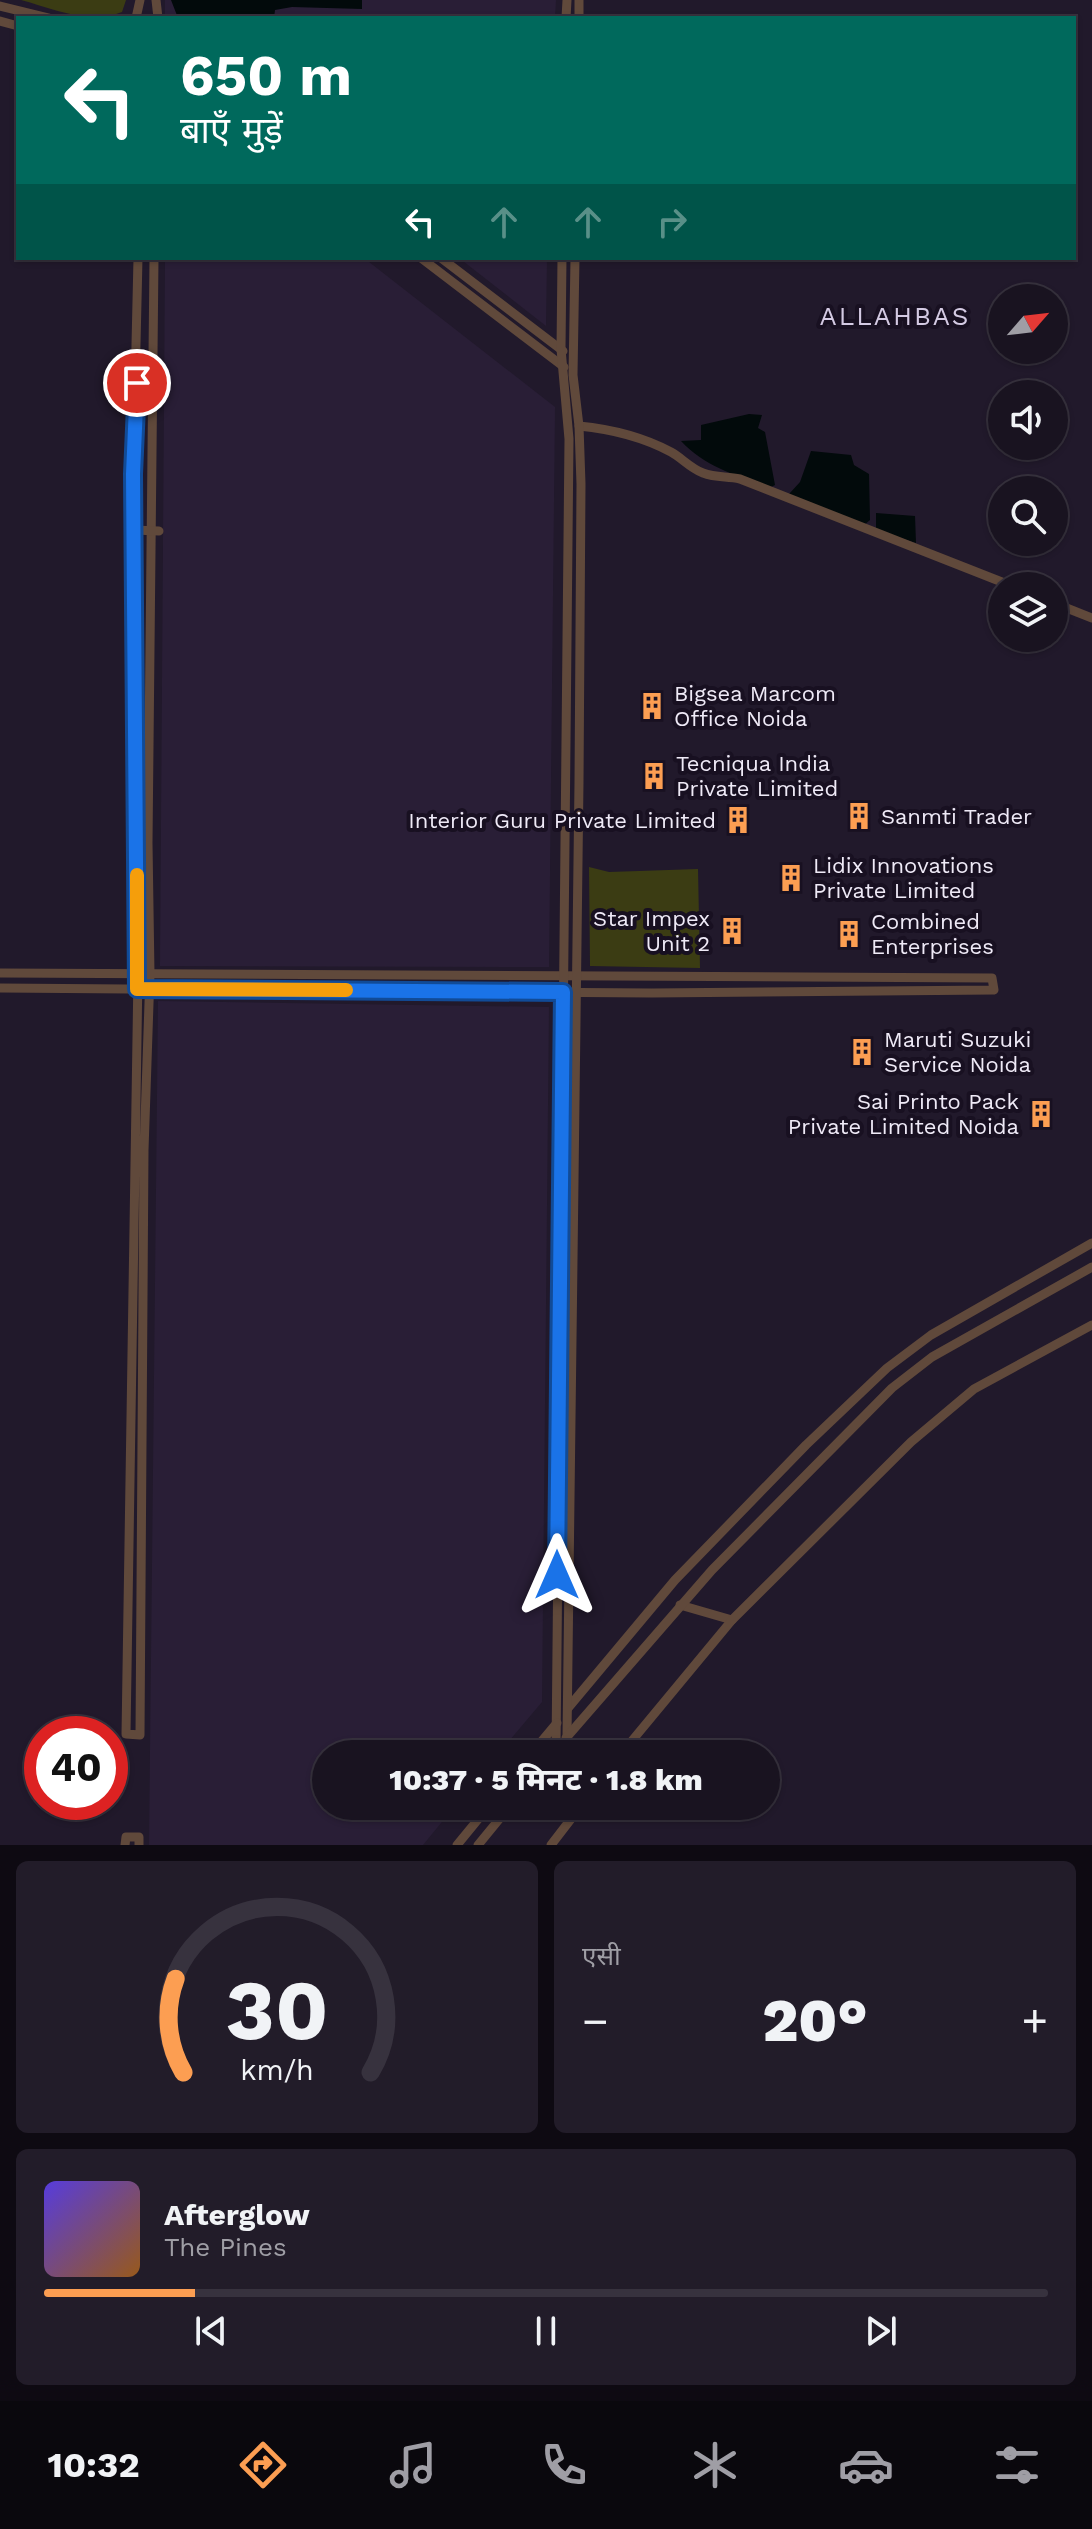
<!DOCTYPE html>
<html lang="hi">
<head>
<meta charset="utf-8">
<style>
	body { margin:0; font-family:"Work Sans","Noto Sans Devanagari",sans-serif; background:#221c29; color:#f1f3f6; height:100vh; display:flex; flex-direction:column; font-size:30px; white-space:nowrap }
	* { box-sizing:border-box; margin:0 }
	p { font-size:26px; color:#9f9ea5 }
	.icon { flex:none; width:44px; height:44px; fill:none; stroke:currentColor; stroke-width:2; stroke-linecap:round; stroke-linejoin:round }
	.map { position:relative; height:1845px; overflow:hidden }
	.side { display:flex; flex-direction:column; gap:16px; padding:16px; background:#0e0a12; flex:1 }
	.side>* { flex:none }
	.hud { position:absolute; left:16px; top:16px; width:1060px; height:244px; border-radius:0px; box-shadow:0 2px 6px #0004,0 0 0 2px #37323e; background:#00695c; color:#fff; overflow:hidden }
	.needle { width:52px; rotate:62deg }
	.fabs { position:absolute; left:988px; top:284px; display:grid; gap:16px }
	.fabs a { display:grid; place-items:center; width:80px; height:80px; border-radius:50%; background:#191320; box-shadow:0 2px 6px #0004,0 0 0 2px #37323e; font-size:40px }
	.speed { position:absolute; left:24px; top:1716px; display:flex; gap:16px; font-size:40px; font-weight:700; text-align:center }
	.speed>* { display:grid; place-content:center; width:104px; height:104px; border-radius:50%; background:#191320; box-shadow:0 2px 6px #0004,0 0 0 2px #37323e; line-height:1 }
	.speed .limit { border:12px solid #d22; background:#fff; color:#111 }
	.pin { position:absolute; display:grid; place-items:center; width:68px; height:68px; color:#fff; margin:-34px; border:4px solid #fff; border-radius:50%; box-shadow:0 2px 8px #0007 }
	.me { position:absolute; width:88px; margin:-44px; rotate:0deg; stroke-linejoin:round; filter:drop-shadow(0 0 6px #0008) }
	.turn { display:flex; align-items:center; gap:28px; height:168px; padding:0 32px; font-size:36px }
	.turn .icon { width:104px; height:104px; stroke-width:2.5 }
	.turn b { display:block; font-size:56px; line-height:68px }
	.lanes { display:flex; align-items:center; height:76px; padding:0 32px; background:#0003; justify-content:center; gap:40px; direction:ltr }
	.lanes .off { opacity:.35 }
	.big { font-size:60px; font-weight:800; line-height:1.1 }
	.side .card { flex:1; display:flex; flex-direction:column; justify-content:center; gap:12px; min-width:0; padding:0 28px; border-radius:12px; background:#221c29 }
	.side .dial { align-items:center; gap:0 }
	.dial svg { height:208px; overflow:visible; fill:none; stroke:#37323e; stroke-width:7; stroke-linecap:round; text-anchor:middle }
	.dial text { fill:#f1f3f6; stroke:none }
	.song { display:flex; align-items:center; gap:24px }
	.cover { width:96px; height:96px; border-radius:12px; background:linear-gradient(135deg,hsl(250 70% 55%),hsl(30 70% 35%)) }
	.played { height:8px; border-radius:4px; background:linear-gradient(90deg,#fc9e52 15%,#37323e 15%) }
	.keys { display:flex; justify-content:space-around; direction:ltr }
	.heat { display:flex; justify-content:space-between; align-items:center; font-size:44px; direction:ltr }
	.side .tiles { flex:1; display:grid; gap:16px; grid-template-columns:1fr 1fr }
	.card:last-child { grid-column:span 2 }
	.trip { position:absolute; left:312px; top:1740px; width:468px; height:80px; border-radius:40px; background:#191320; box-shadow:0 2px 6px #0004,0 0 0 2px #37323e; font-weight:800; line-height:80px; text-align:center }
	.tabs { display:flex; height:128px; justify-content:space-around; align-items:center; background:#0a080d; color:#9f9ea5 }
	.tabs .icon { width:56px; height:56px }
	.tabs .on { color:#fc9e52 }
	.tabs b { font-size:36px; color:#f1f3f6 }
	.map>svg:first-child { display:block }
	.built { fill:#291e36 }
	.green { fill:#3b3c13 }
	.water { fill:#020a0b }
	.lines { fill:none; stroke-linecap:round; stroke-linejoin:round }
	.minor { stroke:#60493b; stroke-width:9 }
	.route-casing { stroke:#114b97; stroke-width:20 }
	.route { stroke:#1a73e8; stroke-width:14 }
	.slow { stroke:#f59e0b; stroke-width:14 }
	.labels { text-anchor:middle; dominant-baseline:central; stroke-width:8; stroke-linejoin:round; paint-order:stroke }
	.poi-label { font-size:22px; fill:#efeaf7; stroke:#181021; text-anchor:start }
	.quarter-label { font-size:26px; letter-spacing:2px; fill:#d4cae3; stroke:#181021 }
</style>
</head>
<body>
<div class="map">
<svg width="1092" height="1845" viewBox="0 0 1092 1845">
	<rect width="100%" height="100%" fill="#21192b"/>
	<g class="built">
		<polygon points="165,0 556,0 555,18 165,18"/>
		<polygon points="165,258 364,258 555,407 549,967 160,966"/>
		<polygon points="459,258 547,258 546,326"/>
		<polygon points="158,1001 549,1007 542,1702 498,1754 326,1754 326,1806 455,1806 423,1845 149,1845"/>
	</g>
	<g class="green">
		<path d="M21,0h105l-4,12c-33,13 -68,-3 -101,-12z"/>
		<polygon points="589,867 609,872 698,869 700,968 590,966"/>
	</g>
	<g class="water">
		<polygon points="171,0 362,0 362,9 292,7 275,10 274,18 178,18"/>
		<path d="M749,414l13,1 -4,13 7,4 10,53 -6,3c-33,-13 -64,-21 -88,-47l20,-1v-15z"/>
		<polygon points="811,451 851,455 854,465 869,474 870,520 863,526 789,494 800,482"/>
		<polygon points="876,513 915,516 916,543 876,530"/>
	</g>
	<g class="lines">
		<g class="minor">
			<polyline points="156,0 158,18"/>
			<polyline points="0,6 49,18"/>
			<polyline points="136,18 140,0"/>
			<polyline points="566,18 567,0"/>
			<polyline points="579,18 579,0"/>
			<polyline points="0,21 18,26"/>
			<polyline points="138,258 133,474 138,974 126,1734 140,1735 144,1150 150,974 148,843 154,258"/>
			<polyline points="421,258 564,367"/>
			<polyline points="441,258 563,351"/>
			<path d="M579,426c31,3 64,11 92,26 11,6 19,16 32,21 13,5 24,3 37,6l272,107"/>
			<polyline points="134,530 159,531"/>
			<polyline points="1054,603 1092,618"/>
			<polyline points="0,973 992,978 994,990 652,993 0,988"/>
			<polyline points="680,1605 732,1620"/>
			<polyline points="568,1708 675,1580 806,1445 887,1368 931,1335 1092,1243"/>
			<polyline points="567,1737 579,782 581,484 579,426 573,375 575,258"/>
			<polyline points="566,1738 712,1570 892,1388 932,1357 1092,1267"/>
			<polyline points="556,1750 569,439 561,349 562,258"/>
			<polyline points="531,1754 557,1723"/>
			<polyline points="621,1754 732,1620 911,1442 974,1389 1092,1325"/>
			<polyline points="125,1845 126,1837 139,1837 139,1845"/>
			<polyline points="457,1845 489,1806"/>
			<polyline points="478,1845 510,1806"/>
			<polyline points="551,1845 581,1806"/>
		</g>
	</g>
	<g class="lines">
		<g class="route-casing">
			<polyline id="route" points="137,383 133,474 137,989 563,992 557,1575"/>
		</g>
		<use href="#route" class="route"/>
		<polyline class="slow" points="137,875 137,989 346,990"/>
	</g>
	<defs>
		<g id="building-bare" transform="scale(2.16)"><path d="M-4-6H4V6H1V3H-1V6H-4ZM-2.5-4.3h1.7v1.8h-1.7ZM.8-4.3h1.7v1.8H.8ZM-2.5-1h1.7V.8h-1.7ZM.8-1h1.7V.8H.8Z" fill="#fc9e52" stroke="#181021" stroke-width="2.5" paint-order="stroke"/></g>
	</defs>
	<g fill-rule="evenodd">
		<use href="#building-bare" x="652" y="706"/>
		<use href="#building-bare" x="654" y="776"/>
		<use href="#building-bare" x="859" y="816"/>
		<use href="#building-bare" x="738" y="820"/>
		<use href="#building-bare" x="791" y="878"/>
		<use href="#building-bare" x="732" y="931"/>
		<use href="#building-bare" x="849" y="934"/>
		<use href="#building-bare" x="862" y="1052"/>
		<use href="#building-bare" x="1041" y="1114"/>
	</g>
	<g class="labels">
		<g class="poi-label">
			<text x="674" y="693">Bigsea Marcom<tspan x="674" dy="25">Office Noida</tspan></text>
			<text x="676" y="763">Tecniqua India<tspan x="676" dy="25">Private Limited</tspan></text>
			<text x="881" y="816">Sanmti Trader</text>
			<text x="716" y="820" text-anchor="end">Interior Guru Private Limited</text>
			<text x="813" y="865">Lidix Innovations<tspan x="813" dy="25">Private Limited</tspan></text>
			<text x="710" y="918" text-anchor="end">Star Impex<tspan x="710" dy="25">Unit 2</tspan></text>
			<text x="871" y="921">Combined<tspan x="871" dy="25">Enterprises</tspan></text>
			<text x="884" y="1039">Maruti Suzuki<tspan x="884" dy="25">Service Noida</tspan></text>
			<text x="1019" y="1101" text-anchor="end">Sai Printo Pack<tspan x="1019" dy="25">Private Limited Noida</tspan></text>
		</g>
		<g class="quarter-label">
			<text x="895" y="316">ALLAHBAS</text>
		</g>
	</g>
</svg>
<div class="fabs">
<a><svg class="needle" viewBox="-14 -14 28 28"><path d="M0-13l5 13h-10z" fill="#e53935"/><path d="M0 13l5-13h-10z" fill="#9f9ea5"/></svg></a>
<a><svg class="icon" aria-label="sound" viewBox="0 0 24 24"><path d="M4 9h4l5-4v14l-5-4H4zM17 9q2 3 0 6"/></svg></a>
<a><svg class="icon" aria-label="search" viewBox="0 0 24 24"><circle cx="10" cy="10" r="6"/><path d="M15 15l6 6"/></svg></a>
<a><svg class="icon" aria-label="layers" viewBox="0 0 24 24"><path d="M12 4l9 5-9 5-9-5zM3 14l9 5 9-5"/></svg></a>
</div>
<div class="speed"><div class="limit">40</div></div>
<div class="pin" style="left:137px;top:383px;background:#d93025"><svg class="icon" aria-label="arrive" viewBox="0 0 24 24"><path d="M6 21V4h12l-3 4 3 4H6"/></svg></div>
<svg class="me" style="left:557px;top:1575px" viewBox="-20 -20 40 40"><path d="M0-17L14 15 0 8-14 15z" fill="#1a73e8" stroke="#fff" stroke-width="4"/></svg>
<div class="trip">10:37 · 5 मिनट · 1.8 km</div>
<div class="hud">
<div class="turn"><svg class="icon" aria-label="left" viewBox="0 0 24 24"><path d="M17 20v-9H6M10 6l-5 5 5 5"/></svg><div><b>650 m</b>बाएँ मुड़ें</div></div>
<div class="lanes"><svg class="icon" aria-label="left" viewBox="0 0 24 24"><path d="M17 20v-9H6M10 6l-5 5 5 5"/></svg><svg class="icon off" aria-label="ahead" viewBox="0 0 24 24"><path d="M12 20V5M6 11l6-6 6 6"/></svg><svg class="icon off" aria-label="ahead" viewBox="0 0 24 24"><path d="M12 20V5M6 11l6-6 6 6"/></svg><svg class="icon off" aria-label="right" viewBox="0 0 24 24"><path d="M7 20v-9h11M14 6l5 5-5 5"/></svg></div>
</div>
</div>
<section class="side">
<div class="tiles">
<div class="card dial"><svg viewBox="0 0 100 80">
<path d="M14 69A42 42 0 1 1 86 69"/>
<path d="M14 69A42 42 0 0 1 11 33" stroke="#fc9e52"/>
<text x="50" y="56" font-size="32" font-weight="700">30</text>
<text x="50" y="72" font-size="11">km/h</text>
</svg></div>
<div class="card"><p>एसी</p>
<div class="heat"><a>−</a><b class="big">20°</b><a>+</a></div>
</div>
<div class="card">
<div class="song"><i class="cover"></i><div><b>Afterglow</b><p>The Pines</p></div></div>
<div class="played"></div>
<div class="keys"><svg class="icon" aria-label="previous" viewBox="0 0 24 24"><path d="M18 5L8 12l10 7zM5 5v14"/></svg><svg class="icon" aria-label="pause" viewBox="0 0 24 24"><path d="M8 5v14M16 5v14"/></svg><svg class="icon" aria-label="next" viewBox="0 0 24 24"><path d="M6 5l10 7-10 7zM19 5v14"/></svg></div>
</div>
</div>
</section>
<nav class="tabs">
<b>10:32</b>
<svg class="icon on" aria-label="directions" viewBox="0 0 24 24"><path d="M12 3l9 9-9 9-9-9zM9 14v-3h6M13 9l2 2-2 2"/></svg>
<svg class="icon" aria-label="music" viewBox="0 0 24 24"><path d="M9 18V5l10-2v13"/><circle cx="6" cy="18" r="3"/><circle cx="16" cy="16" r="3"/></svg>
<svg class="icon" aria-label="phone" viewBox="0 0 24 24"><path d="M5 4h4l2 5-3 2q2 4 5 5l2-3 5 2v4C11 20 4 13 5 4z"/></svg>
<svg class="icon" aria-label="climate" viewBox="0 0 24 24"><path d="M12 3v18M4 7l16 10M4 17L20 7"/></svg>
<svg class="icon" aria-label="car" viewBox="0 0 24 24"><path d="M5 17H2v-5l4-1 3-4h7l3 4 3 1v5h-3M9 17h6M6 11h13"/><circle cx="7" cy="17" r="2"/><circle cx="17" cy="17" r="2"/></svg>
<svg class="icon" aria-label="filters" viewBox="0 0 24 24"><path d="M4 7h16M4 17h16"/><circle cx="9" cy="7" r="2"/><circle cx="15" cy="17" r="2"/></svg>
</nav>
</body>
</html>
